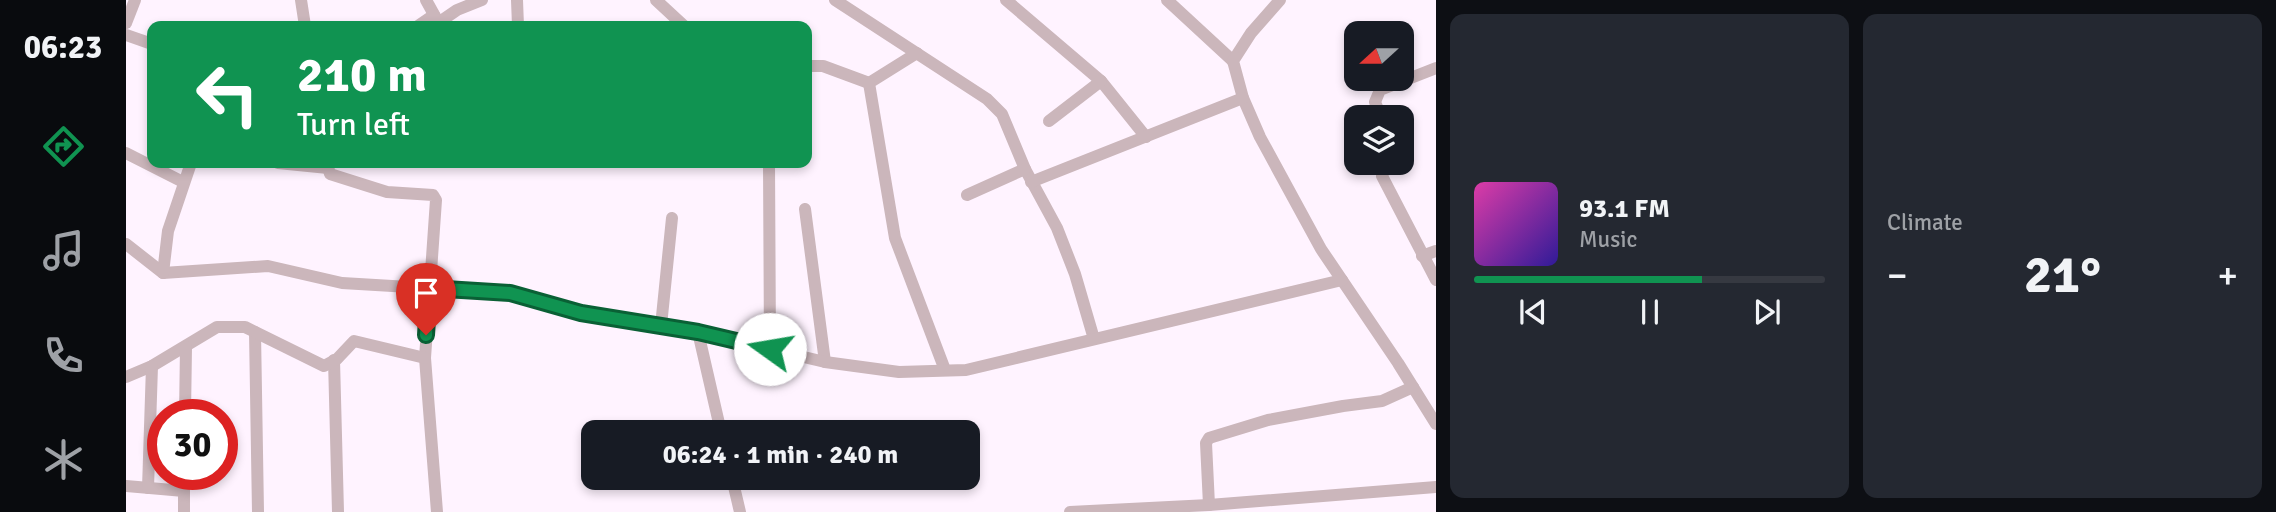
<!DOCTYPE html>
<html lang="en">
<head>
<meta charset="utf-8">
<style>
	body { margin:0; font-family:Signika,sans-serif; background:#242831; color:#f1f3f6; height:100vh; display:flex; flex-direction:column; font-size:26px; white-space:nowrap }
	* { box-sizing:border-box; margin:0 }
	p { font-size:23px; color:#9ea1a6 }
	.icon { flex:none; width:38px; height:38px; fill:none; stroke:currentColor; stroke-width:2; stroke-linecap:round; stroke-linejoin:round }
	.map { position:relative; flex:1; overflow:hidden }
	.details { display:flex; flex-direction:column; gap:14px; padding:14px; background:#0d0f14; width:840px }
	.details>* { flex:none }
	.guide { position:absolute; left:21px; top:21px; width:665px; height:147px; border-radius:14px; box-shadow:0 4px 10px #0003; background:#109351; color:#fff; overflow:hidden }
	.needle { width:46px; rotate:249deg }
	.controls { position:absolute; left:1218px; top:21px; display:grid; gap:14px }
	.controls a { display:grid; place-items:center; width:70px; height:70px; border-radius:14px; background:#171b24; box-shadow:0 4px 10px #0003; font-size:35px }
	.speed { position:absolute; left:21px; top:399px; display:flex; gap:14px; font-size:35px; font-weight:700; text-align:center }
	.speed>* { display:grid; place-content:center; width:91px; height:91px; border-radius:50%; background:#171b24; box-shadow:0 4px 10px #0003; line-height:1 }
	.speed .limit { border:10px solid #d22; background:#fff; color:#111 }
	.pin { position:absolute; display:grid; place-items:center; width:60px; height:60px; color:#fff; margin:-72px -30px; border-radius:50% 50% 50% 0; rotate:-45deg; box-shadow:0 0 7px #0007 }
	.pin .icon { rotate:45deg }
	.me { position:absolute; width:77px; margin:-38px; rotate:283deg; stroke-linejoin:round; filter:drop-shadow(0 0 5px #0008) }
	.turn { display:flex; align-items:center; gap:24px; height:147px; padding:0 35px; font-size:32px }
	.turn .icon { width:91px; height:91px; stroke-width:2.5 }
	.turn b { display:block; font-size:49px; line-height:60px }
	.big { font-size:52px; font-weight:700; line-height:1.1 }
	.details .widget { flex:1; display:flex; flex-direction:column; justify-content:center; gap:10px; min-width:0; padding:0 24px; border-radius:14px; background:#242831 }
	.song { display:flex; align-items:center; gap:21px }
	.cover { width:84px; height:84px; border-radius:10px; background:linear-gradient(135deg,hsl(320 70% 55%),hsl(250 70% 35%)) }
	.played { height:7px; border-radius:4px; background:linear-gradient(90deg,#109351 65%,#363941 65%) }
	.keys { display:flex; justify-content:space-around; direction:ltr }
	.heat { display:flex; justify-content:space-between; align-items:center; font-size:38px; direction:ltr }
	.details .tiles { flex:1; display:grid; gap:14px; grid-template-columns:repeat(2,1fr) }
	.trip { position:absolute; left:455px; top:420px; width:399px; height:70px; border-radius:14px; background:#171b24; box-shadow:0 4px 10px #0003; font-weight:700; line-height:70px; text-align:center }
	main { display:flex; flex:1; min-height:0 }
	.tabs { display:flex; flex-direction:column; width:126px; justify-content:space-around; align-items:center; background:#090b0e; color:#9ea1a6 }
	.tabs .icon { width:49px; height:49px }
	.tabs .selected { color:#109351 }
	.tabs b { font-size:32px; color:#f1f3f6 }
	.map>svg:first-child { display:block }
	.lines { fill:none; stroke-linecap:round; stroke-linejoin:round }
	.minor { stroke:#cbb6bb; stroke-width:12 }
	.route-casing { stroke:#0a6035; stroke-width:18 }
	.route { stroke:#109351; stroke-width:12 }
</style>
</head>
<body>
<main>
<nav class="tabs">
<b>06:23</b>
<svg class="icon selected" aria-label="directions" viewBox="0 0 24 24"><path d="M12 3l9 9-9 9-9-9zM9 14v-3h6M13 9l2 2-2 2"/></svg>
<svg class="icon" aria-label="music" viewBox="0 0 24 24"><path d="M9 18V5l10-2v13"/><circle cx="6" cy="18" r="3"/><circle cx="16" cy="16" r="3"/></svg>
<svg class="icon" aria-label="phone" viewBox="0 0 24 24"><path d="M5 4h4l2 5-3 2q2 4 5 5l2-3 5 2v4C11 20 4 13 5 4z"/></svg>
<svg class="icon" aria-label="climate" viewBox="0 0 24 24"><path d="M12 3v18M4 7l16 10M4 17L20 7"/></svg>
</nav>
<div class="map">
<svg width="1310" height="512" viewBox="0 0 1310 512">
	<rect width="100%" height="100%" fill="#fff3ff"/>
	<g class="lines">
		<g class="minor">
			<polyline points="175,0 179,26"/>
			<polyline points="300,0 311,20 311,26"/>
			<polyline points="391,0 392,26"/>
			<polyline points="530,0 558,26"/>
			<polyline points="709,0 861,99 876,114 899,169 931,228 949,274 968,339"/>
			<polyline points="880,0 975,81 1020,137"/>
			<polyline points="1041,0 1107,61"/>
			<polyline points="1154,0 1125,33 1107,61 1117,98 1134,137 1195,249 1272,363 1310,424"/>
			<polyline points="311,20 315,21 331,10 356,0"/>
			<polyline points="0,23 9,0"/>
			<polyline points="292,26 308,15"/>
			<polyline points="0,35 26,44"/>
			<polyline points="791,53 743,83 769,238 819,370"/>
			<polyline points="681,66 697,66 743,83"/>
			<polyline points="1255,117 1249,102 1254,90 1310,68"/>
			<polyline points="923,121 975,81"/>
			<polyline points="0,153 57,182"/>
			<polyline points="152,163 202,168"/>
			<polyline points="201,163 204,174 261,192 307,195 310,200 299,358 311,512"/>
			<polyline points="643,163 644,349"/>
			<polyline points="1261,163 1256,176 1310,280"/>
			<polyline points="905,182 1117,98"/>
			<polyline points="841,195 899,169"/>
			<polyline points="679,209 699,362"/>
			<polyline points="0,244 37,273 142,266 216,283 384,293 455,313 572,332 595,432"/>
			<polyline points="1296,256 1310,251"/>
			<polyline points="37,273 42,231 65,163"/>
			<polyline points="535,326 546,218"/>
			<polyline points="129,332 132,512"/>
			<polyline points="572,332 699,362 773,372 840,370 1216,280"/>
			<polyline points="208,360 212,512"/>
			<polyline points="0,377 26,366 91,327 119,327 198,366 211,359 228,341 299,358"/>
			<polyline points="59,415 60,347"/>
			<polyline points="606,478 614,512"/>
			<polyline points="0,486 58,491"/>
			<polyline points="22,488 26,366"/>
			<polyline points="1083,505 1080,443 1083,438 1142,420 1217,406 1256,401 1287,387"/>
			<polyline points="58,512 58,474"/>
			<polyline points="944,512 1083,505 1310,487"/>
		</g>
	</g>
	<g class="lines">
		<g class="route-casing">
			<polyline id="route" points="300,335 303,288 384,293 455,313 572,332 644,349"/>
		</g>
		<use href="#route" class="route"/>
	</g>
</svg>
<div class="controls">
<a><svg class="needle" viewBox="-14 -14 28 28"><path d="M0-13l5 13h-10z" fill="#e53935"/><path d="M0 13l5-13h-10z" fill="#9ea1a6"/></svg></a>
<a><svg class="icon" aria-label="layers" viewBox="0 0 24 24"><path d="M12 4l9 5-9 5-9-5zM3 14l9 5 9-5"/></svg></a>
</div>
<div class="speed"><div class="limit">30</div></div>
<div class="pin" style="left:300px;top:335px;background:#d93025"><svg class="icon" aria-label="arrive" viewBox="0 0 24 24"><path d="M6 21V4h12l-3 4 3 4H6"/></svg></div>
<svg class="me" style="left:644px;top:349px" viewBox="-20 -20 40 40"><circle r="19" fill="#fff"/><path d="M0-13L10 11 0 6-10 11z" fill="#109351"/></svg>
<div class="trip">06:24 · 1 min · 240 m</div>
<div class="guide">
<div class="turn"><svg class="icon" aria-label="left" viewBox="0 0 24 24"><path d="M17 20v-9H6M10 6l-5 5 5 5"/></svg><div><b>210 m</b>Turn left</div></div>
</div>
</div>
<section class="details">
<div class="tiles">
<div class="widget">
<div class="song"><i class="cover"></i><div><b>93.1 FM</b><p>Music</p></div></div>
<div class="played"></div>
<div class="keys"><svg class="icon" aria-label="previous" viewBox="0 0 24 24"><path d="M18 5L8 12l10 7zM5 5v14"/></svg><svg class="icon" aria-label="pause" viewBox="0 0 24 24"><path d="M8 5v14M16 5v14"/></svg><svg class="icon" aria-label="next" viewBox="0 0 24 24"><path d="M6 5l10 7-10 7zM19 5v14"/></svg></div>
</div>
<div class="widget"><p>Climate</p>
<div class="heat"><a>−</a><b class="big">21°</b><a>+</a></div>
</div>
</div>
</section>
</main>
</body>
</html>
